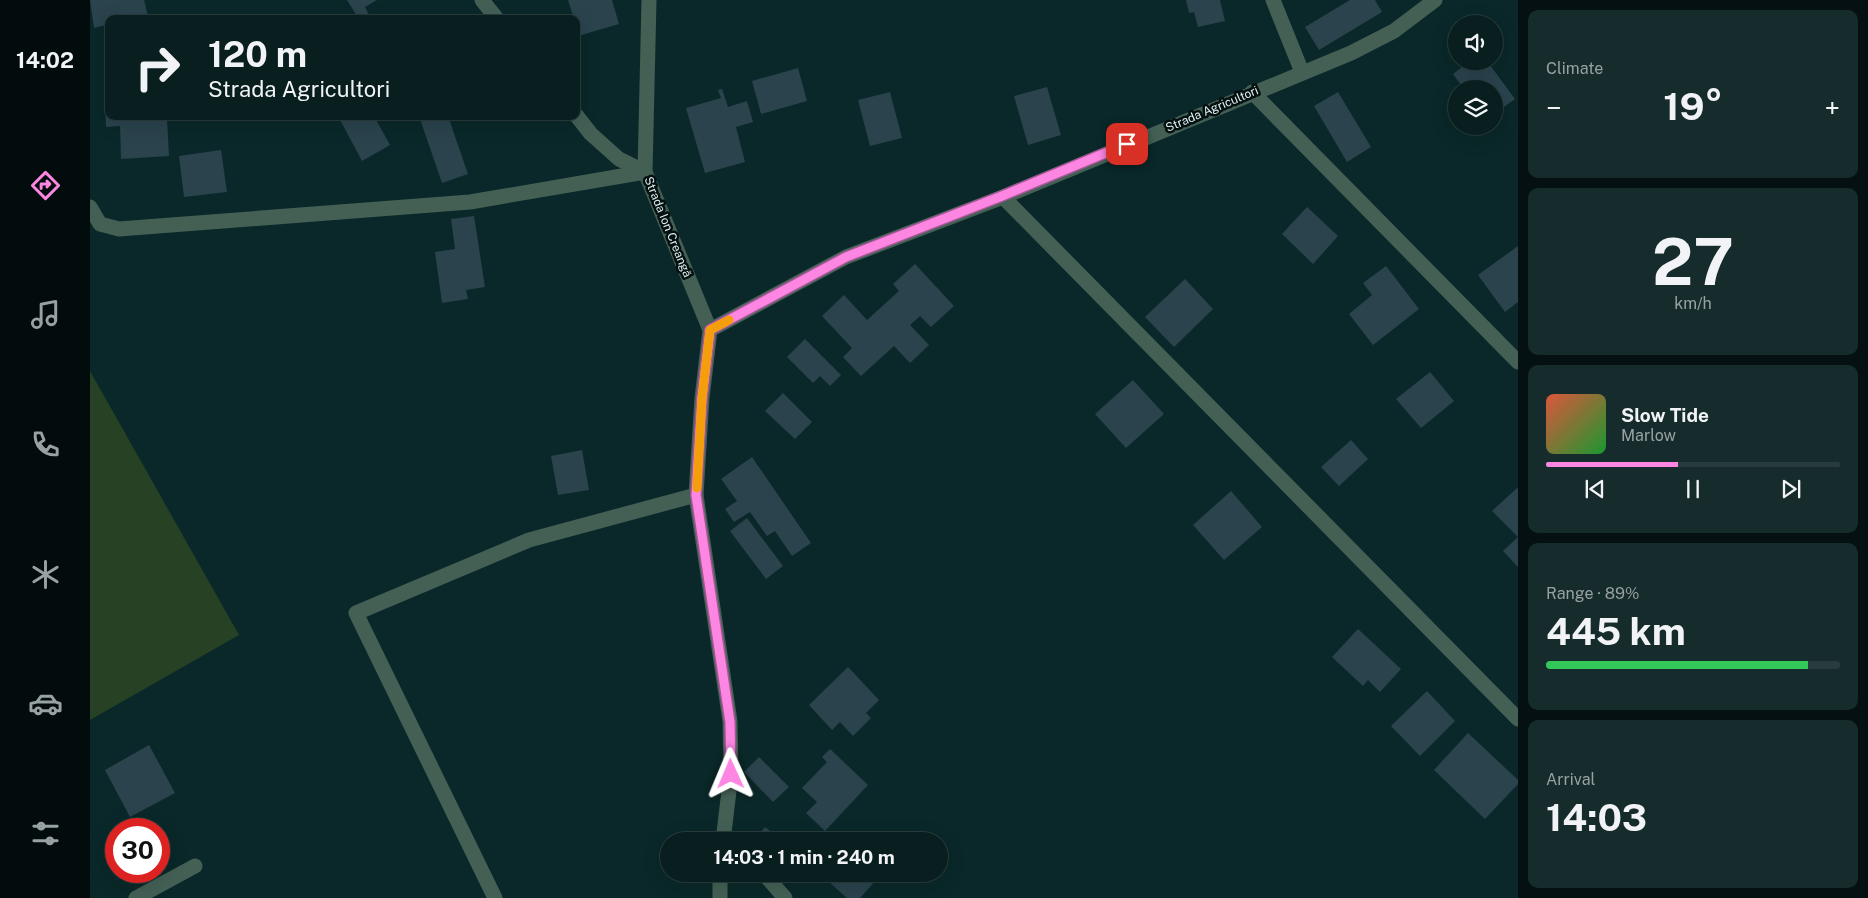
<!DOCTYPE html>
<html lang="en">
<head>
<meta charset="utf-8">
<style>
	body { margin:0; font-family:"Public Sans",sans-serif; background:#162b2c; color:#f1f3f6; height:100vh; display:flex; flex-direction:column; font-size:19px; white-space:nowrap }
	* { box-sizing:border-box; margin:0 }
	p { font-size:16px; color:#98a2a4 }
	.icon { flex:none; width:28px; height:28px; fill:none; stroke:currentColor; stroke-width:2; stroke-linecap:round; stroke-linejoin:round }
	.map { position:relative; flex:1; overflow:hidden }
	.drawer { display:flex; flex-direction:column; gap:10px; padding:10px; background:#041011; width:350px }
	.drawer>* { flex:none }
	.top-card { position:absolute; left:15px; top:15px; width:475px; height:105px; border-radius:10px; box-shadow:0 5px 20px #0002,0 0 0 1px #293c3d; background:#081e1f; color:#f1f3f6; overflow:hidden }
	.buttons { position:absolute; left:1358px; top:15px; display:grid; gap:10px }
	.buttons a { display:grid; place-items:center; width:55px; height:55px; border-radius:50%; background:#081e1f; box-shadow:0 5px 20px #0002,0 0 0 1px #293c3d; font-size:25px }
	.speed { position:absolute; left:15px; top:818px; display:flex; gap:10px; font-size:25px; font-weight:700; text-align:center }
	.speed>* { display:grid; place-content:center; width:65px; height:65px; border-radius:50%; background:#081e1f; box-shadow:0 5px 20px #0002,0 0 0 1px #293c3d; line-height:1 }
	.speed .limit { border:8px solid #d22; background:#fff; color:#111 }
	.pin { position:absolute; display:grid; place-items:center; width:42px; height:42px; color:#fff; margin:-21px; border-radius:10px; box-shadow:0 2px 8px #0006 }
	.me { position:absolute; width:55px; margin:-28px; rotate:359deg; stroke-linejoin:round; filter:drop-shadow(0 0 4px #0008) }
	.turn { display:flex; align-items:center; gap:18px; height:105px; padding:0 20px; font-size:22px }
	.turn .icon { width:65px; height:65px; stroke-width:2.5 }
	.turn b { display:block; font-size:35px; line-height:42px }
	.big { font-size:38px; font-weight:700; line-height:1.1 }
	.drawer .tile { flex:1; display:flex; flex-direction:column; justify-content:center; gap:8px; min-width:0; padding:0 18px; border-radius:10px; background:#162b2c }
	.drawer .dial { align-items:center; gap:0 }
	.dial b { font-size:65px; line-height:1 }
	.song { display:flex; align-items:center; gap:15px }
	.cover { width:60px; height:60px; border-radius:8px; background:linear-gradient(135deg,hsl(10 70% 55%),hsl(130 70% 35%)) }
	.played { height:5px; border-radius:2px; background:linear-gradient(90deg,#fd86e3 45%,#293c3d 45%) }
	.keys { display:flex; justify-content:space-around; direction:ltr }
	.heat { display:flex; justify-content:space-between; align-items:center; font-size:28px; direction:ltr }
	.charge { height:8px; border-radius:4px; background:linear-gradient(90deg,#34c759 89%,#293c3d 0) }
	.trip { position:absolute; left:570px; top:832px; width:288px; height:50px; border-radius:25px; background:#081e1f; box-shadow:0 5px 20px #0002,0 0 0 1px #293c3d; font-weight:700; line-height:50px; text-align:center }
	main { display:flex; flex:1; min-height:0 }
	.tab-bar { display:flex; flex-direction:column; width:90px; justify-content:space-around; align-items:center; background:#030c0c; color:#98a2a4 }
	.tab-bar .icon { width:35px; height:35px }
	.tab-bar .current { color:#fd86e3 }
	.tab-bar b { font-size:22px; color:#f1f3f6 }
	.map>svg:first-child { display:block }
	.green { fill:#274125 }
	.building { fill:#2a434d }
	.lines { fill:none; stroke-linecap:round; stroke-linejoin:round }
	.street { stroke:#446055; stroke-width:15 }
	.route-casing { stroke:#a45794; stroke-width:12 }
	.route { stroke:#fd86e3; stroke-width:9 }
	.slow { stroke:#f59e0b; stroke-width:9 }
	.labels { text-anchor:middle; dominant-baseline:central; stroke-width:5; stroke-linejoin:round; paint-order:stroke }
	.street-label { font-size:12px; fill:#dfeff0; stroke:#040f0f }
</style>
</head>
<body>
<main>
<nav class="tab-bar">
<b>14:02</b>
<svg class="icon current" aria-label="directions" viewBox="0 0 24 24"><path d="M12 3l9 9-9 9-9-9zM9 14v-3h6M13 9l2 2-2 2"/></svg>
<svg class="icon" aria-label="music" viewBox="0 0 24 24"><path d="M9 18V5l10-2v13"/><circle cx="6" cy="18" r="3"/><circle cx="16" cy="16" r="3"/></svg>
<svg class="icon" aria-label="phone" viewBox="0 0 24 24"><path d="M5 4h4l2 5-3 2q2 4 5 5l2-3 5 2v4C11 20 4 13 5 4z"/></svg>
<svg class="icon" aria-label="climate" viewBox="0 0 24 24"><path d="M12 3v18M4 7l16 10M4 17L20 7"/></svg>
<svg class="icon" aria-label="car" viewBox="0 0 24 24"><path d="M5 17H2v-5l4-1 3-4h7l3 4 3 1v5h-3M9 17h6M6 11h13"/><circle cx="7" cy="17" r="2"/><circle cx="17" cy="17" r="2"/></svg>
<svg class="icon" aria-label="filters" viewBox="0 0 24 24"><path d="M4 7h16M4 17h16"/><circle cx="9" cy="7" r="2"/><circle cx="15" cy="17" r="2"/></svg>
</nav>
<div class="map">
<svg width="1428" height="898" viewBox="0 0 1428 898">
	<rect width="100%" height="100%" fill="#0a2829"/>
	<polygon class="green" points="0,371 149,635 0,720"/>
	<g class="building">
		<polygon points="0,0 54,0 58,16 46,19 19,19 19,24 4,28"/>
		<polygon points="257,0 287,0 275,7 281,19 262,19 267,16"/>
		<polygon points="478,0 522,0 529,24 488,36 486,19 484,19"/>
		<polygon points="1096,0 1130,0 1135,21 1108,27 1104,12 1099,13"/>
		<polygon points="1260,0 1285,0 1292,12 1229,50 1215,27"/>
		<polygon points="1380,61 1397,61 1425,99 1404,114 1404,89 1374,89 1363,74"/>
		<polygon points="708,68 717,101 671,114 662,81"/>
		<polygon points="957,87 971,135 938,145 924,96"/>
		<polygon points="632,89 638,107 657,101 663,122 646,127 655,162 615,173 596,108 631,98 628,90"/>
		<polygon points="800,92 812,138 780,146 768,100"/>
		<polygon points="1248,92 1281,147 1257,162 1224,106"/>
		<polygon points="15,101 19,101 19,116 62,116 62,120 77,119 79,156 31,159 30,126 16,127"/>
		<polygon points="248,116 284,116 300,145 272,161"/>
		<polygon points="329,116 358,116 378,174 352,183"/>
		<polygon points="131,150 137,192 94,197 89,156"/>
		<polygon points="1217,207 1248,236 1223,264 1192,234"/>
		<polygon points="384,216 395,287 376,290 378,299 352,303 345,252 365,249 361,219"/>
		<polygon points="1428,246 1428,302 1415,312 1388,275"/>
		<polygon points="825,264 864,306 841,327 830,316 820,325 839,345 820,363 804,346 771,376 753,357 762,348 732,316 754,295 777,320 809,291 803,284"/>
		<polygon points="1296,266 1329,309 1283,345 1259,314 1282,295 1273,283"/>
		<polygon points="1095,279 1123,309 1084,347 1055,317"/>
		<polygon points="715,339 751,375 740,386 730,376 723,383 697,357"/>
		<polygon points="1340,372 1364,401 1331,428 1306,399"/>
		<polygon points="1043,380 1074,414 1036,448 1005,414"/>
		<polygon points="693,393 722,422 705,439 675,411"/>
		<polygon points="1261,440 1278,459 1249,486 1231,467"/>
		<polygon points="492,450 499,490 468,495 461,456"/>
		<polygon points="662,457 721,543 702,556 685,531 677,536 660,512 644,522 635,509 647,501 631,479"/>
		<polygon points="1427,488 1428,489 1428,567 1413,551 1428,537 1402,511"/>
		<polygon points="1141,491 1172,527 1134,560 1103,525"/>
		<polygon points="657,518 693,566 676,579 640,531"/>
		<polygon points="1268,629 1311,669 1290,692 1278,680 1273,686 1242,657"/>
		<polygon points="758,667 789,700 776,713 781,718 763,736 750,722 742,730 719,705"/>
		<polygon points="1337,691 1365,721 1330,756 1301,726"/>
		<polygon points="1378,733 1428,780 1428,784 1395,819 1344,770"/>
		<polygon points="59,745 85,793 40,817 15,770"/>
		<polygon points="740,749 778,785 735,831 716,813 727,802 712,788 737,762 732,757"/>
		<polygon points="669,757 699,787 683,802 654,772"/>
		<polygon points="675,827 693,841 663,841"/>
		<polygon points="730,874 782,874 787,879 770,898 757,898"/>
	</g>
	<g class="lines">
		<g class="street">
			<polyline points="392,0 407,19"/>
			<polyline points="559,0 555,172 620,330 612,398 606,495 640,721 641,774 633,841"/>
			<polyline points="1183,0 1212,72"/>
			<polyline points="1162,92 1428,362"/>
			<polyline points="486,115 501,134 529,159 555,172"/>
			<polyline points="913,197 1428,719"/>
			<polyline points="0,207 10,224 29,229 380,202 555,172"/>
			<polyline points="620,330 756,257 913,197 1261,53 1304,31 1345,0"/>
			<polyline points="630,874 630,898"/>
			<polyline points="674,874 695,898"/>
			<polyline points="46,898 105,866"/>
			<polyline points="405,898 266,613 439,540 606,495"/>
		</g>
	</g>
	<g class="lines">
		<g class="route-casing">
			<polyline id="route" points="641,774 640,722 606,495 612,398 620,330 756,257 912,196 1037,144"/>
		</g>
		<use href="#route" class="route"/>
		<polyline class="slow" points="607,488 612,398 620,330 639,320"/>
	</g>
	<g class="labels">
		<g class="street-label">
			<text transform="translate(1122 109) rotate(-23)">Strada Agricultori</text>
			<text transform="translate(578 227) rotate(68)">Strada Ion Creangă</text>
		</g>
	</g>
</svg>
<div class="buttons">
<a><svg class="icon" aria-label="sound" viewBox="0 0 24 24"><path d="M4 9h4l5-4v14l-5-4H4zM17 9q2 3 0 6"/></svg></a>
<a><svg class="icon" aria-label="layers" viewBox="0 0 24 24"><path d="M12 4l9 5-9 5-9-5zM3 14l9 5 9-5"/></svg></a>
</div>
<div class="speed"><div class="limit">30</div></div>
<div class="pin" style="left:1037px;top:144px;background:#d93025"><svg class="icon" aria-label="arrive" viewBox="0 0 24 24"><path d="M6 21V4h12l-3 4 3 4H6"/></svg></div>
<svg class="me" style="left:641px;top:774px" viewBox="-20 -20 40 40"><path d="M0-17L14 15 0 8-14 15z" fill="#fd86e3" stroke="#fff" stroke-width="4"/></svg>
<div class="trip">14:03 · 1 min · 240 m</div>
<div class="top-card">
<div class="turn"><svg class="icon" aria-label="right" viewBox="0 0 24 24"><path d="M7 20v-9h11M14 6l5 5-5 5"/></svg><div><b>120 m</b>Strada Agricultori</div></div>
</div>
</div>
<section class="drawer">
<div class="tile"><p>Climate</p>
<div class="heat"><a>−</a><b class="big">19°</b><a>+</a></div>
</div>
<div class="tile dial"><b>27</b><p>km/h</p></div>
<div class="tile">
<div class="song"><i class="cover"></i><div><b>Slow Tide</b><p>Marlow</p></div></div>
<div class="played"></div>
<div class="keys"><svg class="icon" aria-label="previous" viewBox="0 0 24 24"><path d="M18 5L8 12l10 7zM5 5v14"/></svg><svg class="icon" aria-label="pause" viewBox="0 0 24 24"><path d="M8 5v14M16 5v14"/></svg><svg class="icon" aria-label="next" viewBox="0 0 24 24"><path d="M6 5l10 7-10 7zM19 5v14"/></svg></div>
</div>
<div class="tile"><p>Range · 89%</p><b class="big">445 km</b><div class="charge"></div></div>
<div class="tile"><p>Arrival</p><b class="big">14:03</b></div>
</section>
</main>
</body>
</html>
